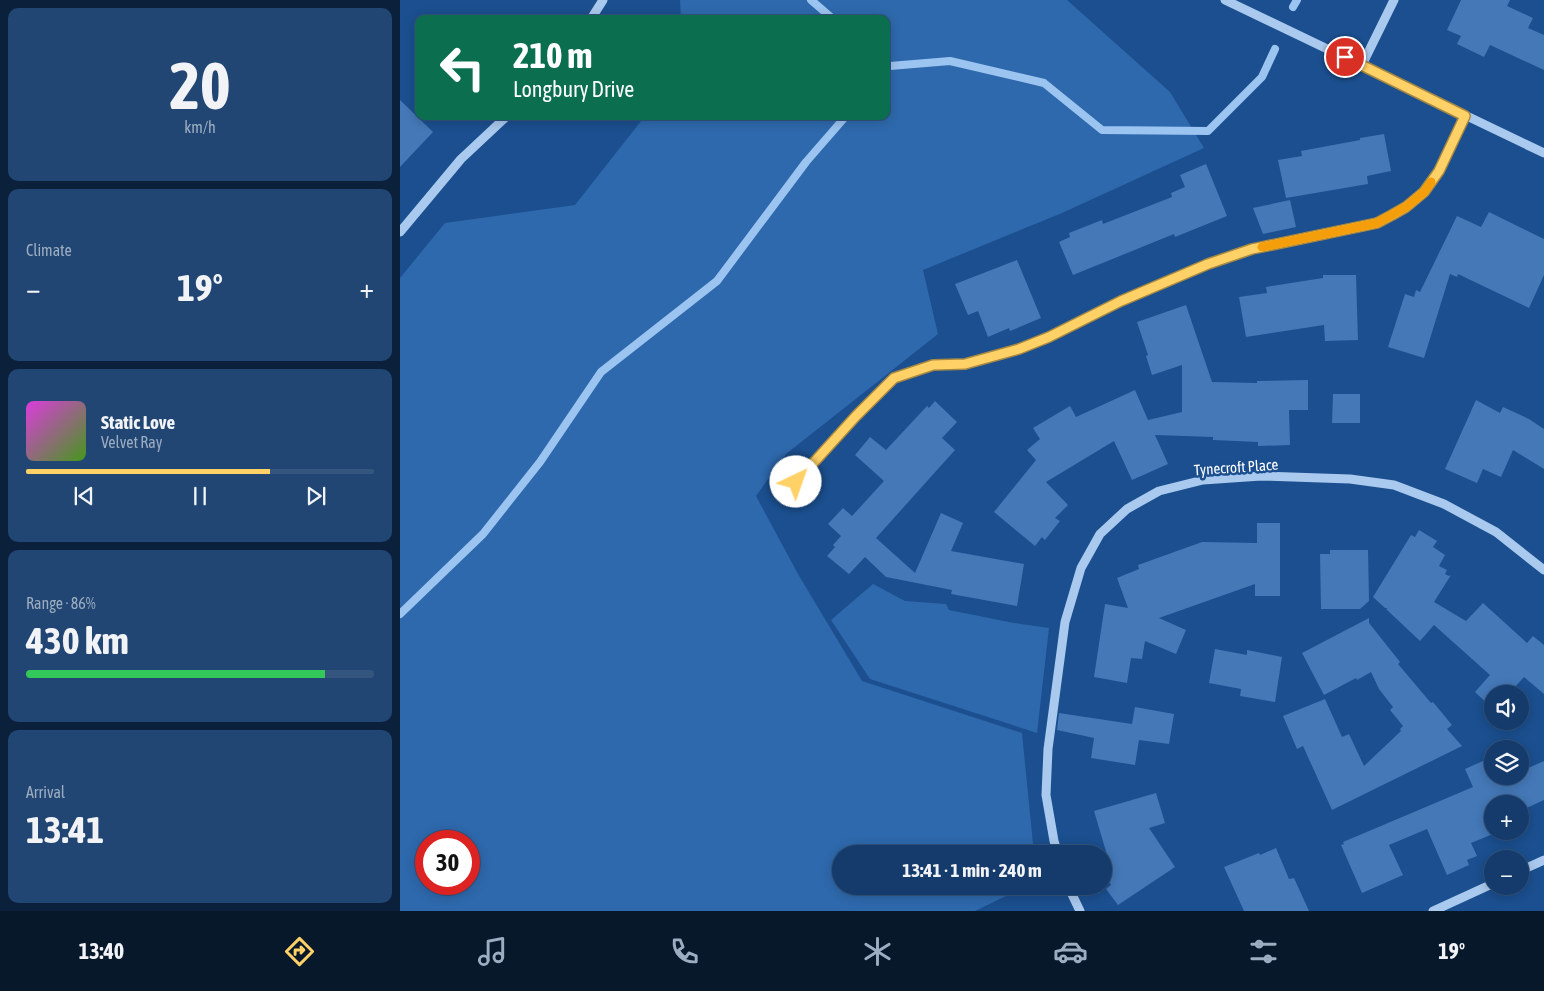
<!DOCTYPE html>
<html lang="en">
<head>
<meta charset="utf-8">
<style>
	body { margin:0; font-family:"Asap Condensed",sans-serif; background:#214673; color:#f1f3f6; height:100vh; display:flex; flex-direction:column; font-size:19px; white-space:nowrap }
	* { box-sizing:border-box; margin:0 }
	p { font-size:16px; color:#9dadc1 }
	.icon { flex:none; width:28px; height:28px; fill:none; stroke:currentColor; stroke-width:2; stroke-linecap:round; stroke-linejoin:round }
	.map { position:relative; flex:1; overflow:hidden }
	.details { display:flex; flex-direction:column; gap:8px; padding:8px; background:#0b203b; width:400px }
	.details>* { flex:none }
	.hud { position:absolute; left:15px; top:15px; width:475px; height:105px; border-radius:10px; box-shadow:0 2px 12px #0003,0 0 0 1px #33557e; background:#0b6e4f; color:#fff; overflow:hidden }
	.controls { position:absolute; left:1084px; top:685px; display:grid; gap:10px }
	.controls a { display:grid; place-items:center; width:45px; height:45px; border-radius:50%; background:#143b6b; box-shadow:0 2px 12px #0003,0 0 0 1px #33557e; font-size:25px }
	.speed { position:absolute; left:15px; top:830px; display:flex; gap:10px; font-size:25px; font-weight:700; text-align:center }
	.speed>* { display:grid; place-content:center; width:65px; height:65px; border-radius:50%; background:#143b6b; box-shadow:0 2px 12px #0003,0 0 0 1px #33557e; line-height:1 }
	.speed .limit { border:8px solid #d22; background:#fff; color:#111 }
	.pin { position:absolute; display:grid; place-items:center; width:42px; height:42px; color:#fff; margin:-21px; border:2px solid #fff; border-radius:50%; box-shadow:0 1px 5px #0007 }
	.me { position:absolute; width:55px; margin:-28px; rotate:42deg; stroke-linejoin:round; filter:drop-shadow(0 0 4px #0008) }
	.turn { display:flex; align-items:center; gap:18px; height:105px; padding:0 15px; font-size:22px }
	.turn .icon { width:65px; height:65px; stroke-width:2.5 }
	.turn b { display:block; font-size:35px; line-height:42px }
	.big { font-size:38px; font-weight:700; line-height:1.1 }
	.details .card { flex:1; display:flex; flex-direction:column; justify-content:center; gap:8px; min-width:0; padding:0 18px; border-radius:10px; background:#214673 }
	.details .dial { align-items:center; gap:0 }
	.dial b { font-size:65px; line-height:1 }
	.song { display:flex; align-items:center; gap:15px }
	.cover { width:60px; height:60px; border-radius:8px; background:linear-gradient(135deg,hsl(300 70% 55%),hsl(100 70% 35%)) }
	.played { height:5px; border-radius:2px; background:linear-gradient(90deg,#ffd166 70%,#33557e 70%) }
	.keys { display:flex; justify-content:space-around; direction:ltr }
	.heat { display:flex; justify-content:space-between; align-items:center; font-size:28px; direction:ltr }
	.charge { height:8px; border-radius:4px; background:linear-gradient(90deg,#34c759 86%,#33557e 0) }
	.trip { position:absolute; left:432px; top:845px; width:280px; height:50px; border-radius:25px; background:#143b6b; box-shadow:0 2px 12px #0003,0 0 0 1px #33557e; font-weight:700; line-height:50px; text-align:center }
	.menu { display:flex; height:80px; justify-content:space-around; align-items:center; background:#08182b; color:#9dadc1 }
	.menu .icon { width:35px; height:35px }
	.menu .active { color:#ffd166 }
	.menu b { font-size:22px; color:#f1f3f6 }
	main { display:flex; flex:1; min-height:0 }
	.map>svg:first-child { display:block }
	.green { fill:#2e69ad; fill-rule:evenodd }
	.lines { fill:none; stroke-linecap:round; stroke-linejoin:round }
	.stream { stroke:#9cc4f0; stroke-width:8 }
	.building { fill:#4478b7 }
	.minor { stroke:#a9c9ee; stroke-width:9 }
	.route-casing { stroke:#a68842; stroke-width:12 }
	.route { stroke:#ffd166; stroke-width:9 }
	.slow { stroke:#f59e0b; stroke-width:9 }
	.labels { text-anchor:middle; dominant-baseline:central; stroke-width:5; stroke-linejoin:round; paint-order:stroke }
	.street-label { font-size:15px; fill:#fff; stroke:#1b4f8f }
</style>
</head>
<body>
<main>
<section class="details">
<div class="card dial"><b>20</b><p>km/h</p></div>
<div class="card"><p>Climate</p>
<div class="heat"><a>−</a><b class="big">19°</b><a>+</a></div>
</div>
<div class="card">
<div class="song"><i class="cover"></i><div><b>Static Love</b><p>Velvet Ray</p></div></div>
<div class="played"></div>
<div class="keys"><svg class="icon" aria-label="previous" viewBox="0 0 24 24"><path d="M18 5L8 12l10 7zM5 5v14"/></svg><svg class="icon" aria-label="pause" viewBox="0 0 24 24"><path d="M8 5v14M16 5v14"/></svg><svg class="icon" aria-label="next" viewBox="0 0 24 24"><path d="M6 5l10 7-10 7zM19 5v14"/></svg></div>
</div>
<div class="card"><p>Range · 86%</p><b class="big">430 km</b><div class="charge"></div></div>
<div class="card"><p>Arrival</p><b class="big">13:41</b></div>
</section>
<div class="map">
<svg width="1144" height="911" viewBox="0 0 1144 911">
	<rect width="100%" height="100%" fill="#1b4f8f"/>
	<g class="green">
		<path d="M280,0h387l103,92 34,56 -142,65 -139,57 15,64 -152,120 -30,42 42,78 64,107 160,52 12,121h-193v32h186l-52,25h-575v-633l45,-55 130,-18 70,-89h241v-97h-205zM26,841h43v43h-43z"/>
		<polygon points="473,584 505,601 546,604 549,610 614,623 649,628 637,733 470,679 431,620"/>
	</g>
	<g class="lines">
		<g class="stream">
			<polyline points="411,0 433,19"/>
			<polyline points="893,7 897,0"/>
			<polyline points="490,66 550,61 644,83 702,130 808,131 862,77 875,49"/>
			<polyline points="0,614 83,534 140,462 201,372 317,281 406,162 446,116"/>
		</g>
	</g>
	<g class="building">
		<polygon points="1061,0 1110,0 1107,6 1133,18 1128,28 1144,35 1144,70 1090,45 1084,57 1057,44 1061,36 1047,30"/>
		<polygon points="0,100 33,132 0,167"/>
		<polygon points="984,134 991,171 967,176 968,184 886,198 878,160 902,156 901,151 960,140 960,138"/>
		<polygon points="806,164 827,216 775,237 774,234 673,275 659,242 670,237 669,233 702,220 703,224 772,197 771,193 785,187 780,175"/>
		<polygon points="890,200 896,227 863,234 853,208"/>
		<polygon points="1089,212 1144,239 1144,275 1129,308 1058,274 1057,277 1050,274 1024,358 988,347 1005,294 1014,297 1016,290 1020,292 1057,216 1081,227"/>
		<polygon points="617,260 641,318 610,331 609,328 588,337 578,311 568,315 555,284"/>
		<polygon points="923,275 956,275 958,340 925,341 924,325 846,337 839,297 867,293 866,287 923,278"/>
		<polygon points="786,305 812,382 857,383 857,381 908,380 908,410 889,410 890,445 858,446 858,442 813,440 813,437 755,435 768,464 732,480 714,441 646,482 668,505 655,518 660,521 645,540 642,537 635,546 594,512 636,460 627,450 640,439 633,428 670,406 676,417 735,390 748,420 782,412 782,365 752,375 746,356 748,355 737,322"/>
		<polygon points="933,394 960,394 960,423 932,423"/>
		<polygon points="1076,400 1100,413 1103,407 1129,419 1144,429 1144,469 1113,450 1101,477 1083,469 1077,483 1045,469"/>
		<polygon points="535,401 557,422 542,438 555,450 476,538 515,573 541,513 563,523 551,551 624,564 617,606 551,594 552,590 486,577 465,557 449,574 427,556 435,547 433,545 441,536 428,524 443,508 452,516 484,481 455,455 470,437 486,450 527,406 529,408"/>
		<polygon points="857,523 880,523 880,596 855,596 855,584 759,618 786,630 776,654 745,641 742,659 731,658 727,683 694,677 705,604 728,608 717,578 739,569 738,565 802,542 857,543"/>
		<polygon points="1019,530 1037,541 1033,547 1045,555 1039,566 1047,570 1045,574 1049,576 1051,575 1034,602 1066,621 1083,603 1127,643 1133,636 1144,645 1144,694 1124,677 1114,688 1113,686 1106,694 1092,694 1092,708 1075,692 1090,675 1034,625 1020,641 986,609 988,608 985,608 973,597 1011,535 1015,537"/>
		<polygon points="930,550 968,550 969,601 960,609 921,609 920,554 930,554"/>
		<polygon points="969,618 969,623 1000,662 998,664 1031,703 1033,702 1052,725 1047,729 1062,746 932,810 903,746 897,749 883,716 925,699 942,737 949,734 964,766 1001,731 1000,729 1003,726 990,710 993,707 979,689 971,672 957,680 956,678 924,695 902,653"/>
		<polygon points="815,649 847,655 847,650 882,657 875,702 840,696 841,689 809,683"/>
		<polygon points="735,707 774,714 769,744 739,740 735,765 691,758 694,738 657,730 659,713 732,724"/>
		<polygon points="1092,757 1092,776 1120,776 1120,769 1121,771 1144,761 1144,800 1120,811 1120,804 1092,804 1092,823 1089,825 1093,834 1071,843 1077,856 1067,860 1069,865 1047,875 1027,829 989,845 1003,875 962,893 941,845 944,844 943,842 1073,787 1065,769"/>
		<polygon points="756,793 765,823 749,828 775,867 718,905 706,889 711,885 704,874 704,870 710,865 694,811"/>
		<polygon points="876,848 889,879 894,878 909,911 844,911 824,867 859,853 860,855"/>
	</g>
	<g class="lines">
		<g class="minor">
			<polyline points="825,0 1144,153"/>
			<polyline points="191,19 203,0"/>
			<polyline points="962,65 994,0"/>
			<polyline points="0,232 61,159 107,116"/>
			<polyline points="396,482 456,416 494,378 533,365 565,364 619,349 649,337 721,301 808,264 851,249 977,223 1006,207 1024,192 1039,171 1065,115"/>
			<polyline points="658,854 654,841 646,795 648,749 665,622 681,568 700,534 727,509 759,491 803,480 861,476 950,479 994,485 1044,504 1096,532 1144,570"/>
			<polyline points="1120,871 1144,860"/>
			<polyline points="668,886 680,911"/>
			<polyline points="1033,911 1092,884"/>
		</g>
	</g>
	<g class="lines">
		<g class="route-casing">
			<polyline id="route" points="396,482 456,416 494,378 533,365 565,364 619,349 649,337 721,301 808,264 852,249 977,223 992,215 1006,207 1024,192 1039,171 1065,116 945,57"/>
		</g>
		<use href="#route" class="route"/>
		<polyline class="slow" points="862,247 977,223 1006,207 1024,192 1031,182"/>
	</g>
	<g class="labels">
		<g class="street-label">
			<text transform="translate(836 467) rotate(-4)">Tynecroft Place</text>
		</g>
	</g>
</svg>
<div class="controls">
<a><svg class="icon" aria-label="sound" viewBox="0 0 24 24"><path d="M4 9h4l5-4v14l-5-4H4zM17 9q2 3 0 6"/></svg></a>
<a><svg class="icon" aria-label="layers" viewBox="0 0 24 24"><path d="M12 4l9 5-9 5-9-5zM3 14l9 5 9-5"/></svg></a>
<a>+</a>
<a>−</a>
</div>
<div class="speed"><div class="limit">30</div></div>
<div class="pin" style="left:945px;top:57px;background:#d93025"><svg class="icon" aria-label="arrive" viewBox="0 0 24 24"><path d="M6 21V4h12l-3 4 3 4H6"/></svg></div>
<svg class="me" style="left:396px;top:482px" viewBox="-20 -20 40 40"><circle r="19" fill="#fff"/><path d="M0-13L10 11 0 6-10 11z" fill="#ffd166"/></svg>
<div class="trip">13:41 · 1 min · 240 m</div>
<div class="hud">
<div class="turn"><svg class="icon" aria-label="left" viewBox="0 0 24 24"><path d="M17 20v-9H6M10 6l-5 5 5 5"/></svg><div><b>210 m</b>Longbury Drive</div></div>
</div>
</div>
</main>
<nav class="menu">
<b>13:40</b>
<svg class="icon active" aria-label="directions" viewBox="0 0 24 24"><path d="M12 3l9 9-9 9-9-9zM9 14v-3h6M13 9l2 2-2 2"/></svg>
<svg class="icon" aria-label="music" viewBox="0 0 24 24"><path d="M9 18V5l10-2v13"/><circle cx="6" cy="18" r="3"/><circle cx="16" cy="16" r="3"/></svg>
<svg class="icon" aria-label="phone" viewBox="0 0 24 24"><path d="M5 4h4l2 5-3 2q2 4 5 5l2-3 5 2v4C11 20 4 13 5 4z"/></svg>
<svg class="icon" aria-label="climate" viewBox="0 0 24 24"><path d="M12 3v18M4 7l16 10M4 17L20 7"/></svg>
<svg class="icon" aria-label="car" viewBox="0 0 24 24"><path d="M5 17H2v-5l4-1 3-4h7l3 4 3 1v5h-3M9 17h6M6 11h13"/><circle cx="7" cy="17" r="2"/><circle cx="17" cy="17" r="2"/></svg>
<svg class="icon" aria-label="filters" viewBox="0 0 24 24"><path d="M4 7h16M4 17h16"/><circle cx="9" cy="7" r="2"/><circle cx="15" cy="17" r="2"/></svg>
<b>19°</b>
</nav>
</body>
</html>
